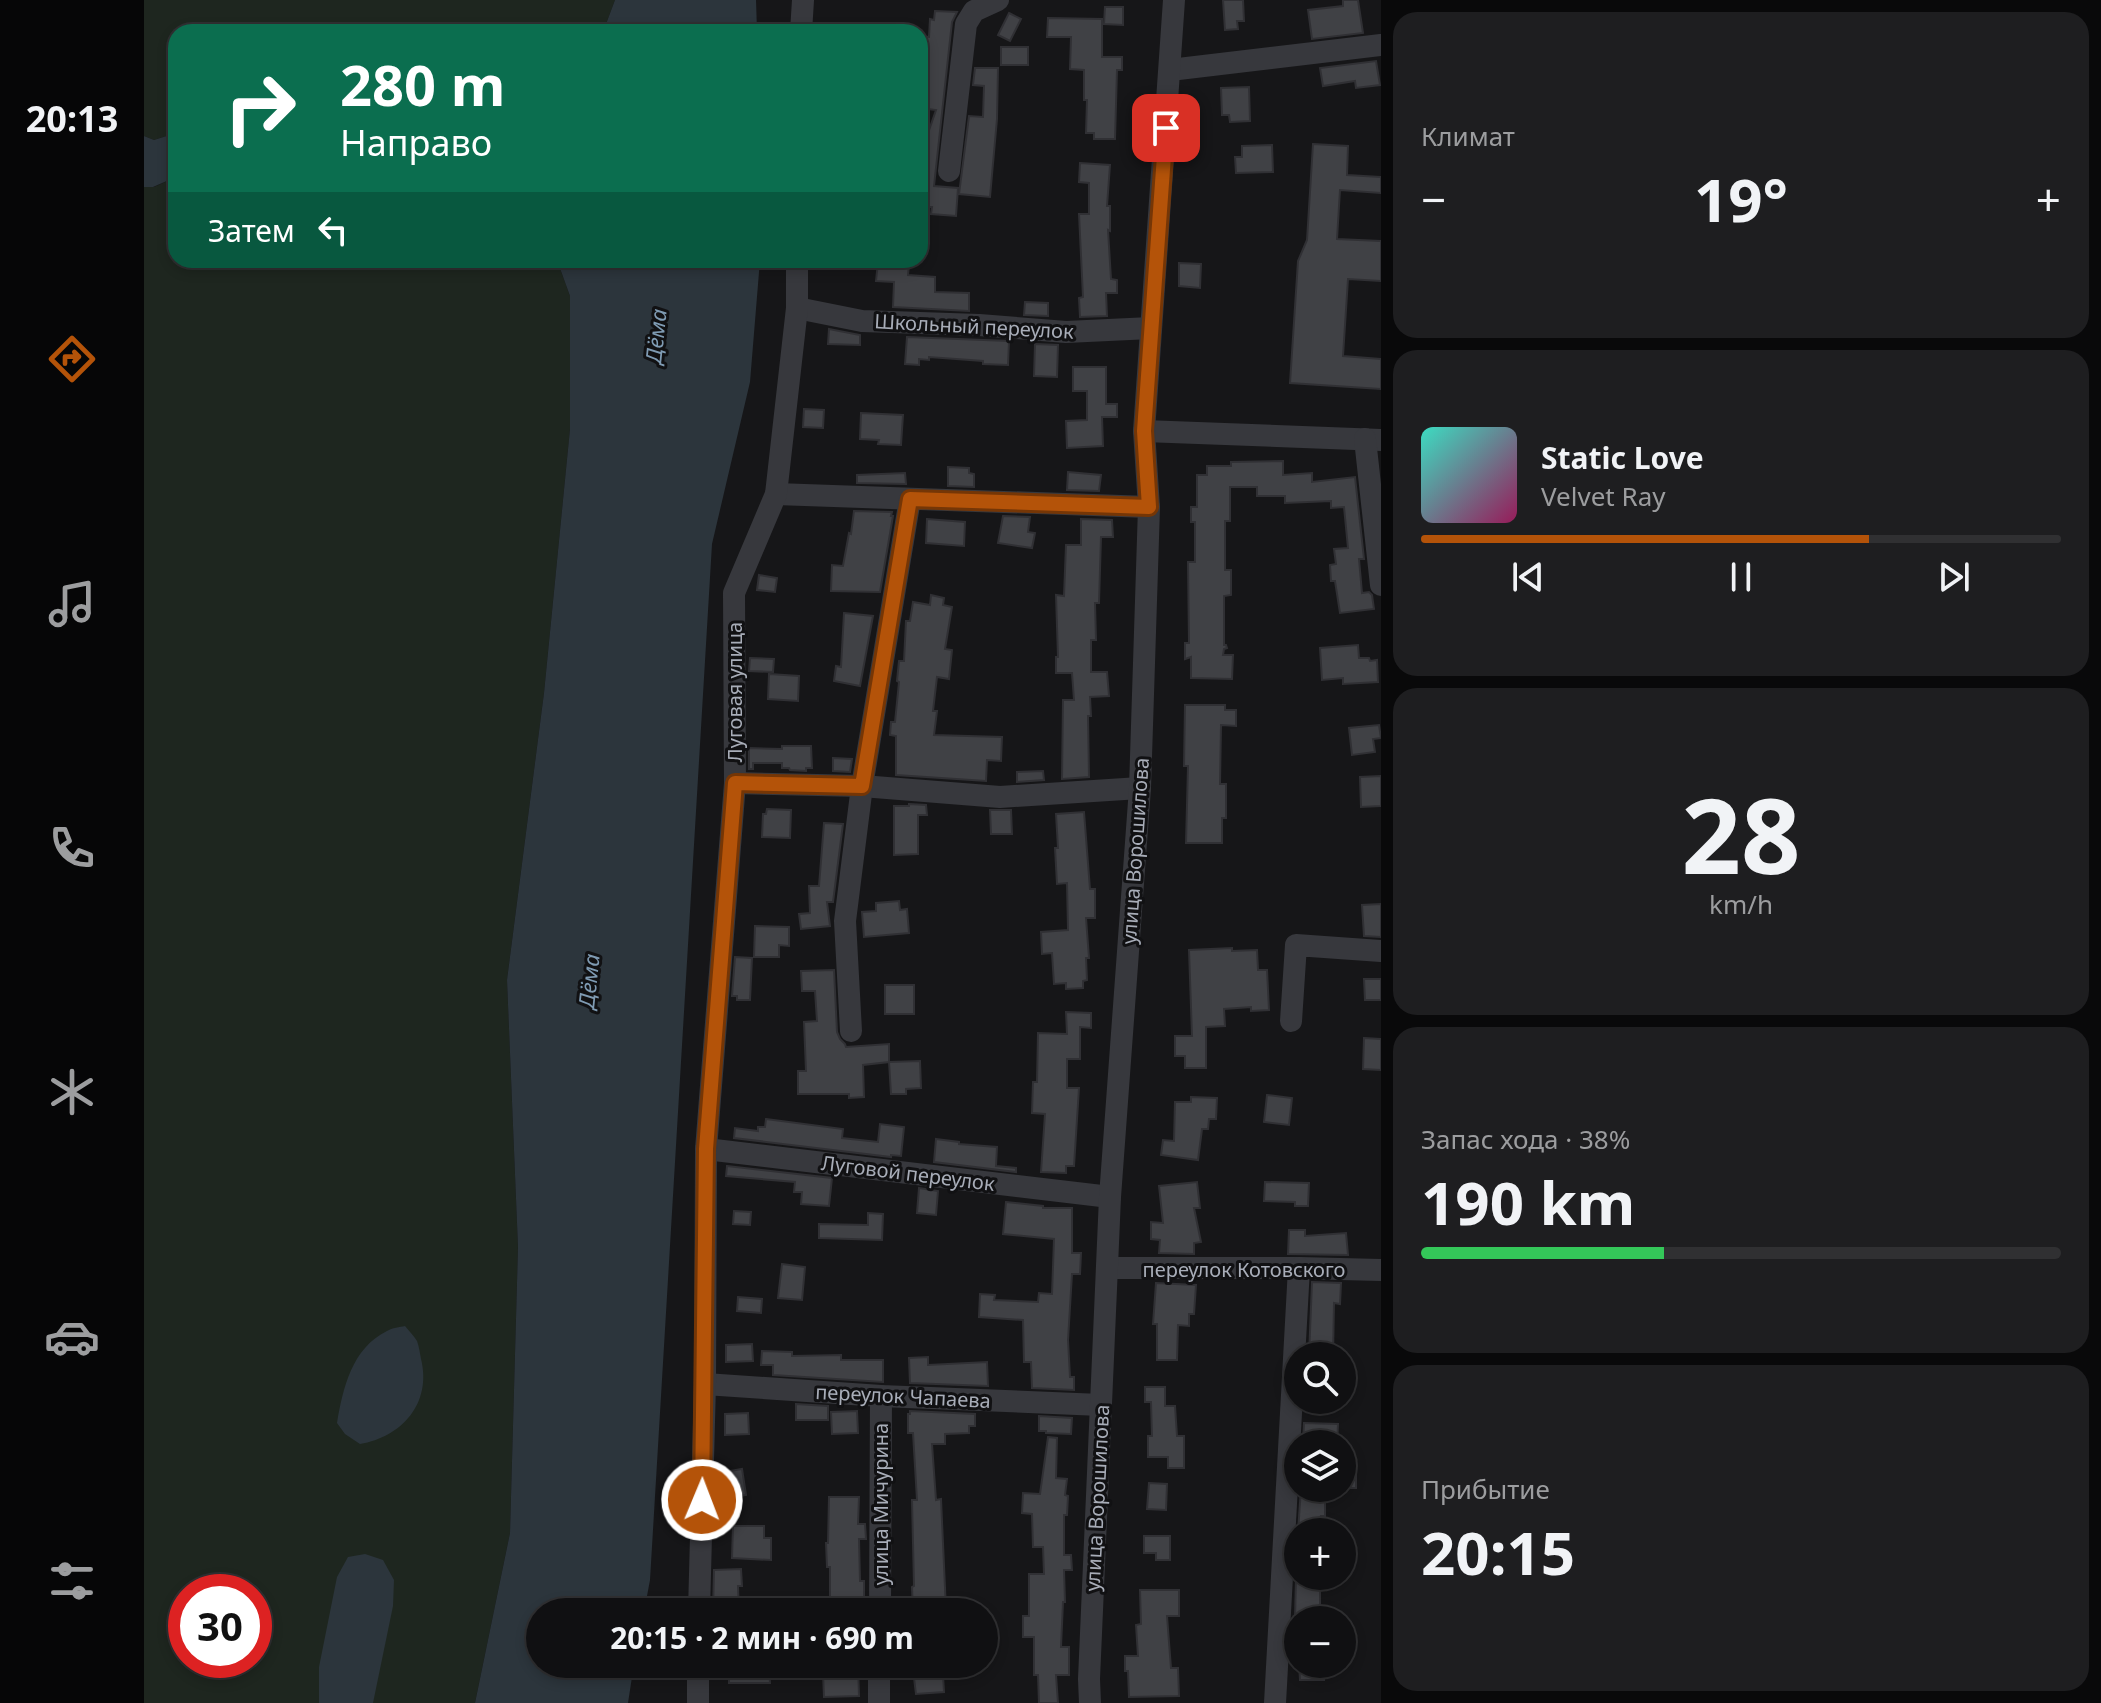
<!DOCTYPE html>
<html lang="ru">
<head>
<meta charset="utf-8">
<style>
	body { margin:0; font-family:"Noto Sans",sans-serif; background:#1e1e20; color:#f1f3f6; height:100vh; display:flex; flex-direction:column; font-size:30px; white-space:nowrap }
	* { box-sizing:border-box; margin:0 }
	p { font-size:26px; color:#9c9d9f }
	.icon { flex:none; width:44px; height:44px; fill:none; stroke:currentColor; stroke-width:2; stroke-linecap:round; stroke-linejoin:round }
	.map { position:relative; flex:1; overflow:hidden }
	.panel { display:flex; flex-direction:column; gap:12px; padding:12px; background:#09090a; width:720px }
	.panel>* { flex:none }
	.banner { position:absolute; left:24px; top:24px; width:760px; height:244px; border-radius:24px; box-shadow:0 4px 12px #0003,0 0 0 2px #303032; background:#0b6e4f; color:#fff; overflow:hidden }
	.buttons { position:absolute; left:1140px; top:1342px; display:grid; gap:16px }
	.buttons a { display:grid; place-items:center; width:72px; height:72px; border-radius:50%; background:#101012; box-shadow:0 4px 12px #0003,0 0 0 2px #303032; font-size:40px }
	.speed { position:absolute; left:24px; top:1574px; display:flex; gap:16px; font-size:40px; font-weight:700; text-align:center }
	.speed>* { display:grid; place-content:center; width:104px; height:104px; border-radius:50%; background:#101012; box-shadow:0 4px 12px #0003,0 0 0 2px #303032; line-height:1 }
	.speed .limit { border:12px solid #d22; background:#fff; color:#111 }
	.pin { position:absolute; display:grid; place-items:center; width:68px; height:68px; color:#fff; margin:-34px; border-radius:16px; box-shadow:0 4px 12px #0006 }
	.me { position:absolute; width:88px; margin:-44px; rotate:1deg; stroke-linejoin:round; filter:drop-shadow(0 0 6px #0008) }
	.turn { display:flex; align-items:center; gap:28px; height:168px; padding:0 40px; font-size:36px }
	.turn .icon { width:104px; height:104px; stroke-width:2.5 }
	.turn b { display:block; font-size:56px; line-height:68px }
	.then { display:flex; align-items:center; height:76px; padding:0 40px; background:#0003; gap:16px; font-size:30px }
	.big { font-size:60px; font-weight:700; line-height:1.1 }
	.panel .tile { flex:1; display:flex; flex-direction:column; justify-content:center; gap:12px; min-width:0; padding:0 28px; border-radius:24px; background:#1e1e20 }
	.panel .dial { align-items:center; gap:0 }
	.dial b { font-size:104px; line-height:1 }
	.song { display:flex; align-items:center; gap:24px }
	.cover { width:96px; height:96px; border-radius:12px; background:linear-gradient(135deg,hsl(170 70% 55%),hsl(330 70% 35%)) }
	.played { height:8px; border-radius:4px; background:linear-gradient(90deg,#b45309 70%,#303032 70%) }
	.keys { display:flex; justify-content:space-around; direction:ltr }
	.heat { display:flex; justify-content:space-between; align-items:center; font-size:44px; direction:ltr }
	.charge { height:12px; border-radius:6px; background:linear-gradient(90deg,#34c759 38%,#303032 0) }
	.trip { position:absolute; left:382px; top:1598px; width:472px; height:80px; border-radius:40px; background:#101012; box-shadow:0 4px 12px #0003,0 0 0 2px #303032; font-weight:700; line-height:80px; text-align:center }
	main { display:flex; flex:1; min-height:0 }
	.tab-bar { display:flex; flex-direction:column; width:144px; justify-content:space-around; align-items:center; background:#060607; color:#9c9d9f }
	.tab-bar .icon { width:56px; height:56px }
	.tab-bar .active { color:#b45309 }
	.tab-bar b { font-size:36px; color:#f1f3f6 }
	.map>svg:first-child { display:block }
	.green { fill:#1e261f; fill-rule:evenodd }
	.water { fill:#2c353c }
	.building { fill:#404145; stroke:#303034; stroke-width:2 }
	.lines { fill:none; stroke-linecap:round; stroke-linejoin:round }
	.minor { stroke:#37383d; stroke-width:22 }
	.route-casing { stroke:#753606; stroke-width:20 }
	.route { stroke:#b45309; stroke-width:14 }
	.labels { text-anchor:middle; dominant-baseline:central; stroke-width:6; stroke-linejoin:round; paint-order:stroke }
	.street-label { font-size:20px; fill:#a8adb8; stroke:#111113 }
	.water-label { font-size:22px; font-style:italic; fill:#7f9bb3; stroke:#111113 }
</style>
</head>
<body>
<main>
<nav class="tab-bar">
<b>20:13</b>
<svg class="icon active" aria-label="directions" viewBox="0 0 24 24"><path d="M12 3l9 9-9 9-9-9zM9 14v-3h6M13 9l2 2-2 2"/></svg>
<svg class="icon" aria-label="music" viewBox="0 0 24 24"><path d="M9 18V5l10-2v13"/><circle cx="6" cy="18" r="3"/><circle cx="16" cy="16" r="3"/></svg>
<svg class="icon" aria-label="phone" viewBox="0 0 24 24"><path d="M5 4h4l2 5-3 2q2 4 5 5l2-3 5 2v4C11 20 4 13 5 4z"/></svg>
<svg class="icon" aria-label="climate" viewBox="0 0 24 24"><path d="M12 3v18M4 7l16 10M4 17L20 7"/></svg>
<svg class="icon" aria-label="car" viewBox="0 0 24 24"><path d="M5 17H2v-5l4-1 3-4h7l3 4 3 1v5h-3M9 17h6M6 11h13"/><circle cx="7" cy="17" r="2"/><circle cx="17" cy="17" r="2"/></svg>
<svg class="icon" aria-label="filters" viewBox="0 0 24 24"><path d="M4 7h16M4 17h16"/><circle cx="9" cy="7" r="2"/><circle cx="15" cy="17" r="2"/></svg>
</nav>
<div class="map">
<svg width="1237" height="1703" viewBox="0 0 1237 1703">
	<rect width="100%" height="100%" fill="#161618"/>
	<g class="green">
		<polygon points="0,0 471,0 459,32 32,32 32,133 10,140 0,136"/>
		<path d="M32,177v83h381l13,36v133l-26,264 -37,287 11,267 -8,286 -35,170h-331v-1516h10zM42,1592h68v68h-68z"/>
	</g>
	<g class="water">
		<polygon points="471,0 612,0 613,32 459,32"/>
		<polygon points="32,133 32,177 9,187 0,187 0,136 10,140"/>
		<polygon points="413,260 616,260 606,382 568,544 506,1580 500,1612 396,1612 396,1664 490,1664 484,1703 331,1703 366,1533 374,1247 363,980 400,693 426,429 426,296"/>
		<path d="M261,1326c4,5 9,10 12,15 2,5 3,13 4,18 11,44 -19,78 -61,85l-15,-10 -8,-11c6,-35 15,-75 50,-92 5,-3 13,-4 18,-5z"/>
		<polygon points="221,1554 239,1560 250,1580 249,1606 229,1703 175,1703 175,1667 193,1577 204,1557"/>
	</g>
	<g class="building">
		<polygon points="1079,0 1099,0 1100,21 1093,21 1094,29 1081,30"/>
		<polygon points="1199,0 1214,0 1219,33 1168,39 1164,10 1199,6"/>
		<polygon points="961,7 979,7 979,25 960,24"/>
		<polygon points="791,11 813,12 808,22 790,186 814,188 812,216 787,214 788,207 783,207 784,189 776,188 776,136 783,136 792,110 776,108 776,36 785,37 786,19 790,20"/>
		<polygon points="865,13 877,19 866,41 854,35"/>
		<polygon points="904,18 958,19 958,57 978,57 978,70 973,70 971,139 950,139 950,133 942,133 943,100 940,100 940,70 926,69 927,37 903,37"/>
		<rect x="857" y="47" width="27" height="18"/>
		<polygon points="1232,61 1236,85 1212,88 1211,81 1179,86 1176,68"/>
		<polygon points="831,68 854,68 853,119 846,197 815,194 825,116 839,117 840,86 829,85"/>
		<polygon points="1105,87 1106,121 1086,122 1085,115 1078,115 1077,88"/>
		<polygon points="1169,144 1204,146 1203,175 1237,177 1237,193 1196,190 1193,239 1237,241 1237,281 1204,279 1199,356 1237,359 1237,389 1146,383 1154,261 1163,240"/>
		<polygon points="1128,145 1129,172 1092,173 1091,157 1098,157 1098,146"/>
		<polygon points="936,163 966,165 963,206 966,206 966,231 964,230 967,279 973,280 973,293 962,293 963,316 936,317 935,298 939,297 935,214 945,214 945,183 935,182"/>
		<polygon points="734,262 765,264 764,275 791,277 791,292 825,293 825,311 749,307 750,282 732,281"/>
		<polygon points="1035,263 1057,264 1056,288 1035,286"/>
		<polygon points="881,302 904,303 904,316 880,315"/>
		<polygon points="685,329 716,335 716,345 684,344"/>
		<polygon points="763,337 865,341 864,365 839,364 839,361 785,357 785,360 775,359 775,365 761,364"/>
		<polygon points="891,344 914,345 913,377 890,376"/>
		<polygon points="929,367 962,367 962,404 973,404 973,417 958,417 959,446 923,448 922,421 943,420 943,391 929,391"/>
		<polygon points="660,409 680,410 679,428 659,427"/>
		<polygon points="717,413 759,415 757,445 734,444 735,440 716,439"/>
		<polygon points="1139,461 1139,475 1168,473 1168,482 1211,477 1220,559 1215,559 1218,593 1225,592 1228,595 1230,609 1196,613 1191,581 1187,581 1186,565 1192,564 1190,549 1204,548 1200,507 1187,508 1187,501 1141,503 1141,496 1113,496 1113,487 1086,487 1086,521 1081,521 1081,570 1087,570 1087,595 1080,596 1080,645 1082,645 1083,648 1080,649 1079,655 1089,655 1088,679 1047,678 1047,657 1041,659 1041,643 1045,643 1044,562 1051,562 1051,522 1047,522 1047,507 1053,507 1053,475 1063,475 1063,466 1087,466 1087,462"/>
		<polygon points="804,467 825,468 825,473 830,474 830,487 804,486"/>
		<polygon points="924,472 957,475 955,491 923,490"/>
		<polygon points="761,473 762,484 713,483 713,475"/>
		<polygon points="710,511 748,512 747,516 749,516 736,592 687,591 688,565 699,566 705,533 707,534"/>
		<polygon points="859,516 886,517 884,532 891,533 888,548 854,543"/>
		<polygon points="783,519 821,522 820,546 782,543"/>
		<polygon points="937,519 968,520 969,537 957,537 955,603 951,603 952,640 947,640 947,672 963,672 965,696 946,697 947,716 944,716 945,777 918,779 919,700 930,700 928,673 912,673 912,657 914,657 912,595 920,596 922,545 937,545"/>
		<polygon points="615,575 633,578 631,592 613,590"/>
		<polygon points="787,595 800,598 799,605 808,607 801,649 808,650 805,679 793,677 789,711 793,711 790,735 858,737 857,761 843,760 842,781 752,775 752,736 746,735 747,722 751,722 755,682 753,681 755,661 760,661 762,621 766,621 769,602 786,605"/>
		<polygon points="700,613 729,616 716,686 690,681 692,666 697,667"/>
		<polygon points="1214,645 1215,658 1225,658 1226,661 1233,660 1234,682 1199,684 1199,678 1178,680 1176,648"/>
		<polygon points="606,658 630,659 629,672 605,671"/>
		<polygon points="625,674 655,676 654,701 624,699"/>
		<polygon points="1041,705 1081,705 1081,710 1092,710 1092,726 1077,725 1076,784 1082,784 1082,818 1078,818 1078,843 1042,843 1044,766 1040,766"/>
		<polygon points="1235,725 1237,738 1229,739 1231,752 1208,755 1205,728"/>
		<polygon points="638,746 667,746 668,768 662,768 662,771 646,770 645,768 638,768 638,763 609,763 609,769 605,769 605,748 638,749"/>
		<polygon points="689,758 708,759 706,772 689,771"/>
		<polygon points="899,771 900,780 873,782 873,772"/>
		<polygon points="1237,776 1237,806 1217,807 1216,777"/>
		<polygon points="765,804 782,805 783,815 774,815 774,854 750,855 750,806 765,806"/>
		<polygon points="623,809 647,810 646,838 618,837 619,814 622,814"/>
		<polygon points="846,810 867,810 868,834 847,834"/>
		<polygon points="940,812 946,889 951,889 951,918 942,918 945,958 942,958 943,980 939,981 939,988 922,989 922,983 910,984 908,953 898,954 897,932 924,930 923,883 913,884 911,848 914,848 912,814"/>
		<polygon points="680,823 699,824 689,902 683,902 686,926 657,929 655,914 666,913 665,886 675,886"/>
		<polygon points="755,901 756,910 763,909 765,933 720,937 718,912 732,911 732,903"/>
		<polygon points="1237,904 1237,937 1220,936 1218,905"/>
		<polygon points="611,926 645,927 645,946 635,945 635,957 610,957"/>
		<polygon points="1088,948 1088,951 1113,950 1114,970 1123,970 1125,1010 1107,1011 1107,1007 1080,1009 1081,1026 1062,1027 1062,1068 1041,1068 1041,1056 1031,1056 1031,1036 1048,1036 1045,950"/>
		<polygon points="591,957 608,958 606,1000 593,1000 593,996 588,996"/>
		<polygon points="690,970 693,1032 696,1039 701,1044 702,1047 745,1044 745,1062 719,1065 720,1097 705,1098 705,1094 654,1094 654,1071 662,1071 660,1022 673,1021 671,991 658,991 657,971"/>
		<polygon points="1220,979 1237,979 1237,1000 1221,1000"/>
		<rect x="741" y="985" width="29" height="29"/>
		<polygon points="922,1012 947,1013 947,1028 936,1027 936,1059 923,1059 923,1088 935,1088 930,1166 922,1166 922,1173 897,1172 901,1114 888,1113 889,1082 893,1082 894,1033 923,1034"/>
		<polygon points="1220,1038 1237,1039 1237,1070 1219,1069"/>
		<polygon points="776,1061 777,1088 762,1089 762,1094 747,1094 745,1062"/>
		<polygon points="1123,1095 1148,1098 1145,1125 1120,1122"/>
		<polygon points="1047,1097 1073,1098 1072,1119 1065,1119 1064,1129 1058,1129 1054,1160 1017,1155 1019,1140 1030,1141 1031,1102 1047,1102"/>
		<polygon points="622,1119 699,1129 698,1138 734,1142 736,1124 760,1127 757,1156 747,1155 747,1157 590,1138 591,1128 614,1131 614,1127 621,1127"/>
		<polygon points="792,1139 815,1142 815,1144 853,1147 852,1166 872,1168 872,1172 790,1162"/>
		<polygon points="583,1166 688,1178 685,1206 657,1204 658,1192 650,1192 651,1182 582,1176"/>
		<polygon points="1053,1182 1056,1208 1050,1208 1057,1242 1050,1243 1050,1254 1015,1253 1016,1240 1007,1239 1007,1222 1019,1223 1015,1186"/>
		<polygon points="1121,1182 1165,1183 1164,1206 1151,1206 1151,1202 1120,1201"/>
		<polygon points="775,1188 794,1191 792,1215 773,1213"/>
		<polygon points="862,1202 899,1206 899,1208 928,1208 928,1253 937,1253 936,1274 928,1274 924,1340 926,1377 930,1377 930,1390 888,1388 887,1362 880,1362 879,1320 835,1317 836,1294 851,1295 850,1300 894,1302 895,1293 908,1294 910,1239 859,1234"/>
		<polygon points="590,1211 607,1212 606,1225 589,1224"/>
		<polygon points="724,1213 739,1214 738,1240 675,1238 675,1224 724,1225"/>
		<polygon points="1145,1230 1161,1230 1161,1236 1202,1233 1204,1255 1144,1254"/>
		<polygon points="638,1264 661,1267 658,1300 634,1298"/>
		<polygon points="1168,1282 1197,1283 1196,1304 1190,1303 1189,1356 1165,1356"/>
		<polygon points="1012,1283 1052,1285 1050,1314 1045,1314 1045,1326 1034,1325 1033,1360 1013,1360 1013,1324 1009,1324"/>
		<polygon points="594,1297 618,1299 617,1313 593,1311"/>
		<polygon points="608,1344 609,1361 582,1362 582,1345"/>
		<polygon points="618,1351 648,1352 648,1356 697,1355 697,1360 739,1360 739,1382 629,1375 629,1365 617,1365"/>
		<polygon points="784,1357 784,1365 843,1362 844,1386 766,1383 765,1358"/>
		<polygon points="1001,1387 1021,1387 1021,1406 1031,1406 1033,1436 1040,1436 1040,1468 1024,1468 1024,1457 1004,1457 1004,1436 1008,1436 1007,1402 1001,1402"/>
		<polygon points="652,1404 684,1406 684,1420 652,1420"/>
		<polygon points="713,1411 714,1433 688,1434 687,1412"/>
		<polygon points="766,1411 831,1414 831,1426 825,1426 825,1433 801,1434 801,1444 788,1444 792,1500 797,1499 802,1610 769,1612 768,1587 770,1586 768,1500 773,1500 769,1433 764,1433 764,1414 766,1414"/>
		<polygon points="604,1413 605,1434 581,1435 581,1414"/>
		<polygon points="895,1416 928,1418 927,1434 902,1433 902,1431 895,1431"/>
		<polygon points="1160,1423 1194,1424 1193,1444 1159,1444"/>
		<polygon points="904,1437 913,1438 912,1478 923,1479 921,1495 924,1496 923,1515 920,1515 920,1555 927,1555 928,1570 920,1570 921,1602 919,1602 917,1647 925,1647 925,1675 912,1675 914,1703 895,1703 894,1675 890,1675 890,1637 879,1637 879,1616 885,1616 885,1574 900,1574 899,1547 889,1547 888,1514 878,1513 879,1493 896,1494"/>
		<polygon points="598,1469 602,1495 579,1499 574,1473"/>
		<rect x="1198" y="1470" width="14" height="18"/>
		<polygon points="1005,1483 1023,1484 1022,1510 1003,1509"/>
		<polygon points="1157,1488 1181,1488 1181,1516 1177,1516 1178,1532 1154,1532"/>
		<polygon points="685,1497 715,1497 714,1524 721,1524 722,1539 715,1539 716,1581 720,1581 720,1612 686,1612 686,1567 683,1567 682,1543 684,1543"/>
		<polygon points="589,1526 620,1526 620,1538 627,1538 627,1560 588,1558"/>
		<polygon points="1000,1536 1026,1536 1026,1560 1012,1560 1012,1553 1000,1553"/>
		<polygon points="597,1569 598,1586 594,1586 595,1612 569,1612 570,1570"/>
		<polygon points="1152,1576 1183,1576 1182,1590 1176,1589 1176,1620 1151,1620"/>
		<polygon points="996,1590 1035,1590 1035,1616 1023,1616 1027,1668 1034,1668 1035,1696 985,1697 984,1671 981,1671 981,1656 994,1656 992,1625 997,1624"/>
		<polygon points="585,1664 625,1665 626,1683 585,1683"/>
		<polygon points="702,1664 714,1664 715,1696 680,1697 679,1674 702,1673"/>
		<polygon points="1155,1664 1179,1664 1180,1680 1156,1680"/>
		<polygon points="799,1675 800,1692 772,1694 770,1678"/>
	</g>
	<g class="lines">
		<g class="minor">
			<polyline points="657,32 659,0"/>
			<polyline points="1026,70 1237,45"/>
			<polyline points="805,171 822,24 830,11 854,0"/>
			<polyline points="653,308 718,321 835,325 922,332 1007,328"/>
			<polyline points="1000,431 1237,440"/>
			<polyline points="1221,439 1237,585"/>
			<polyline points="632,494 1005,507"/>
			<polyline points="591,783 718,786 856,797 996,788"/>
			<polyline points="1147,1021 1152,945 1237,951"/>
			<polyline points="707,1031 701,921 718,786 766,499"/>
			<polyline points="562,1149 966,1197"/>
			<polyline points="963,1268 1155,1268 1237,1270"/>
			<polyline points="561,1384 737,1396 957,1405"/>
			<polyline points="555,1612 561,1384 562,1149 591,783 590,593 632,494 653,308 653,260"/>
			<polyline points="736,1612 737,1396"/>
			<polyline points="554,1703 554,1664"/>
			<polyline points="735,1703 735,1664"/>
			<polyline points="946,1703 945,1679 966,1197 996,788 1005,507 1000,431 1030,0"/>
			<polyline points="1131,1703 1155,1268"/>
		</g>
	</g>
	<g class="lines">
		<g class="route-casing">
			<polyline id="route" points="558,1500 562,1149 591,783 718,786 766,499 1005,507 1000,431 1022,128"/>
		</g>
		<use href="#route" class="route"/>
	</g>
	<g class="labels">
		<g class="street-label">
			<text transform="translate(830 326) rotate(3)">Школьный переулок</text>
			<text transform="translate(590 692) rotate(-90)">Луговая улица</text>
			<text transform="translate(991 851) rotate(-86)">улица Ворошилова</text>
			<text transform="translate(764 1173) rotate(7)">Луговой переулок</text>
			<text x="1100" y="1269">переулок Котовского</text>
			<text transform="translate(759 1396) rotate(3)">переулок Чапаева</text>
			<text transform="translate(953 1498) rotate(-87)">улица Ворошилова</text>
			<text transform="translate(736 1504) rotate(-90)">улица Мичурина</text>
		</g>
		<g class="water-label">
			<text transform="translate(511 336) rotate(-84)">Дёма</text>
			<text transform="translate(444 981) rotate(-84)">Дёма</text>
		</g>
	</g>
</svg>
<div class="buttons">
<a><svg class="icon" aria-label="search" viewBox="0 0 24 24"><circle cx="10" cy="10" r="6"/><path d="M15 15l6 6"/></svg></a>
<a><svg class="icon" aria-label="layers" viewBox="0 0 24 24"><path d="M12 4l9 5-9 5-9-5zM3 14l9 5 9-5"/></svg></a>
<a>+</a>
<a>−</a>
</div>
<div class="speed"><div class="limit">30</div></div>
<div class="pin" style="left:1022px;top:128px;background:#d93025"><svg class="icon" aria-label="arrive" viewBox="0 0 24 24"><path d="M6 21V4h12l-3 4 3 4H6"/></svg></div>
<svg class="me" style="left:558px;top:1500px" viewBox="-20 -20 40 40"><circle r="17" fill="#b45309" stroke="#fff" stroke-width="3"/><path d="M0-11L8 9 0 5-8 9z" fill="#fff"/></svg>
<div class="trip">20:15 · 2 мин · 690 m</div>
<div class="banner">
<div class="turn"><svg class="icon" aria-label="right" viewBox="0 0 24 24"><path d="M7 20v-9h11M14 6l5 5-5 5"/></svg><div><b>280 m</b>Направо</div></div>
<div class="then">Затем<svg class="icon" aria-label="left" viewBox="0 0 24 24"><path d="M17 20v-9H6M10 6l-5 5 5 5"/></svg></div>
</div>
</div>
<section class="panel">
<div class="tile"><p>Климат</p>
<div class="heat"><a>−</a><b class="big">19°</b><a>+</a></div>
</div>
<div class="tile">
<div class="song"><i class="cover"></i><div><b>Static Love</b><p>Velvet Ray</p></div></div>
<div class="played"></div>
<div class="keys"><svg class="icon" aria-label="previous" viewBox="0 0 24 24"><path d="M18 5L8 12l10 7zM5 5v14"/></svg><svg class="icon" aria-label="pause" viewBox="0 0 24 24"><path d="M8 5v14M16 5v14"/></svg><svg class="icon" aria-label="next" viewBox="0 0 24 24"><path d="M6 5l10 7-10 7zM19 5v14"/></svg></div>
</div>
<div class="tile dial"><b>28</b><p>km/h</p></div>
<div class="tile"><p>Запас хода · 38%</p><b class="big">190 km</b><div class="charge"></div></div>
<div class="tile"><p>Прибытие</p><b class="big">20:15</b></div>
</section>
</main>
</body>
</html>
